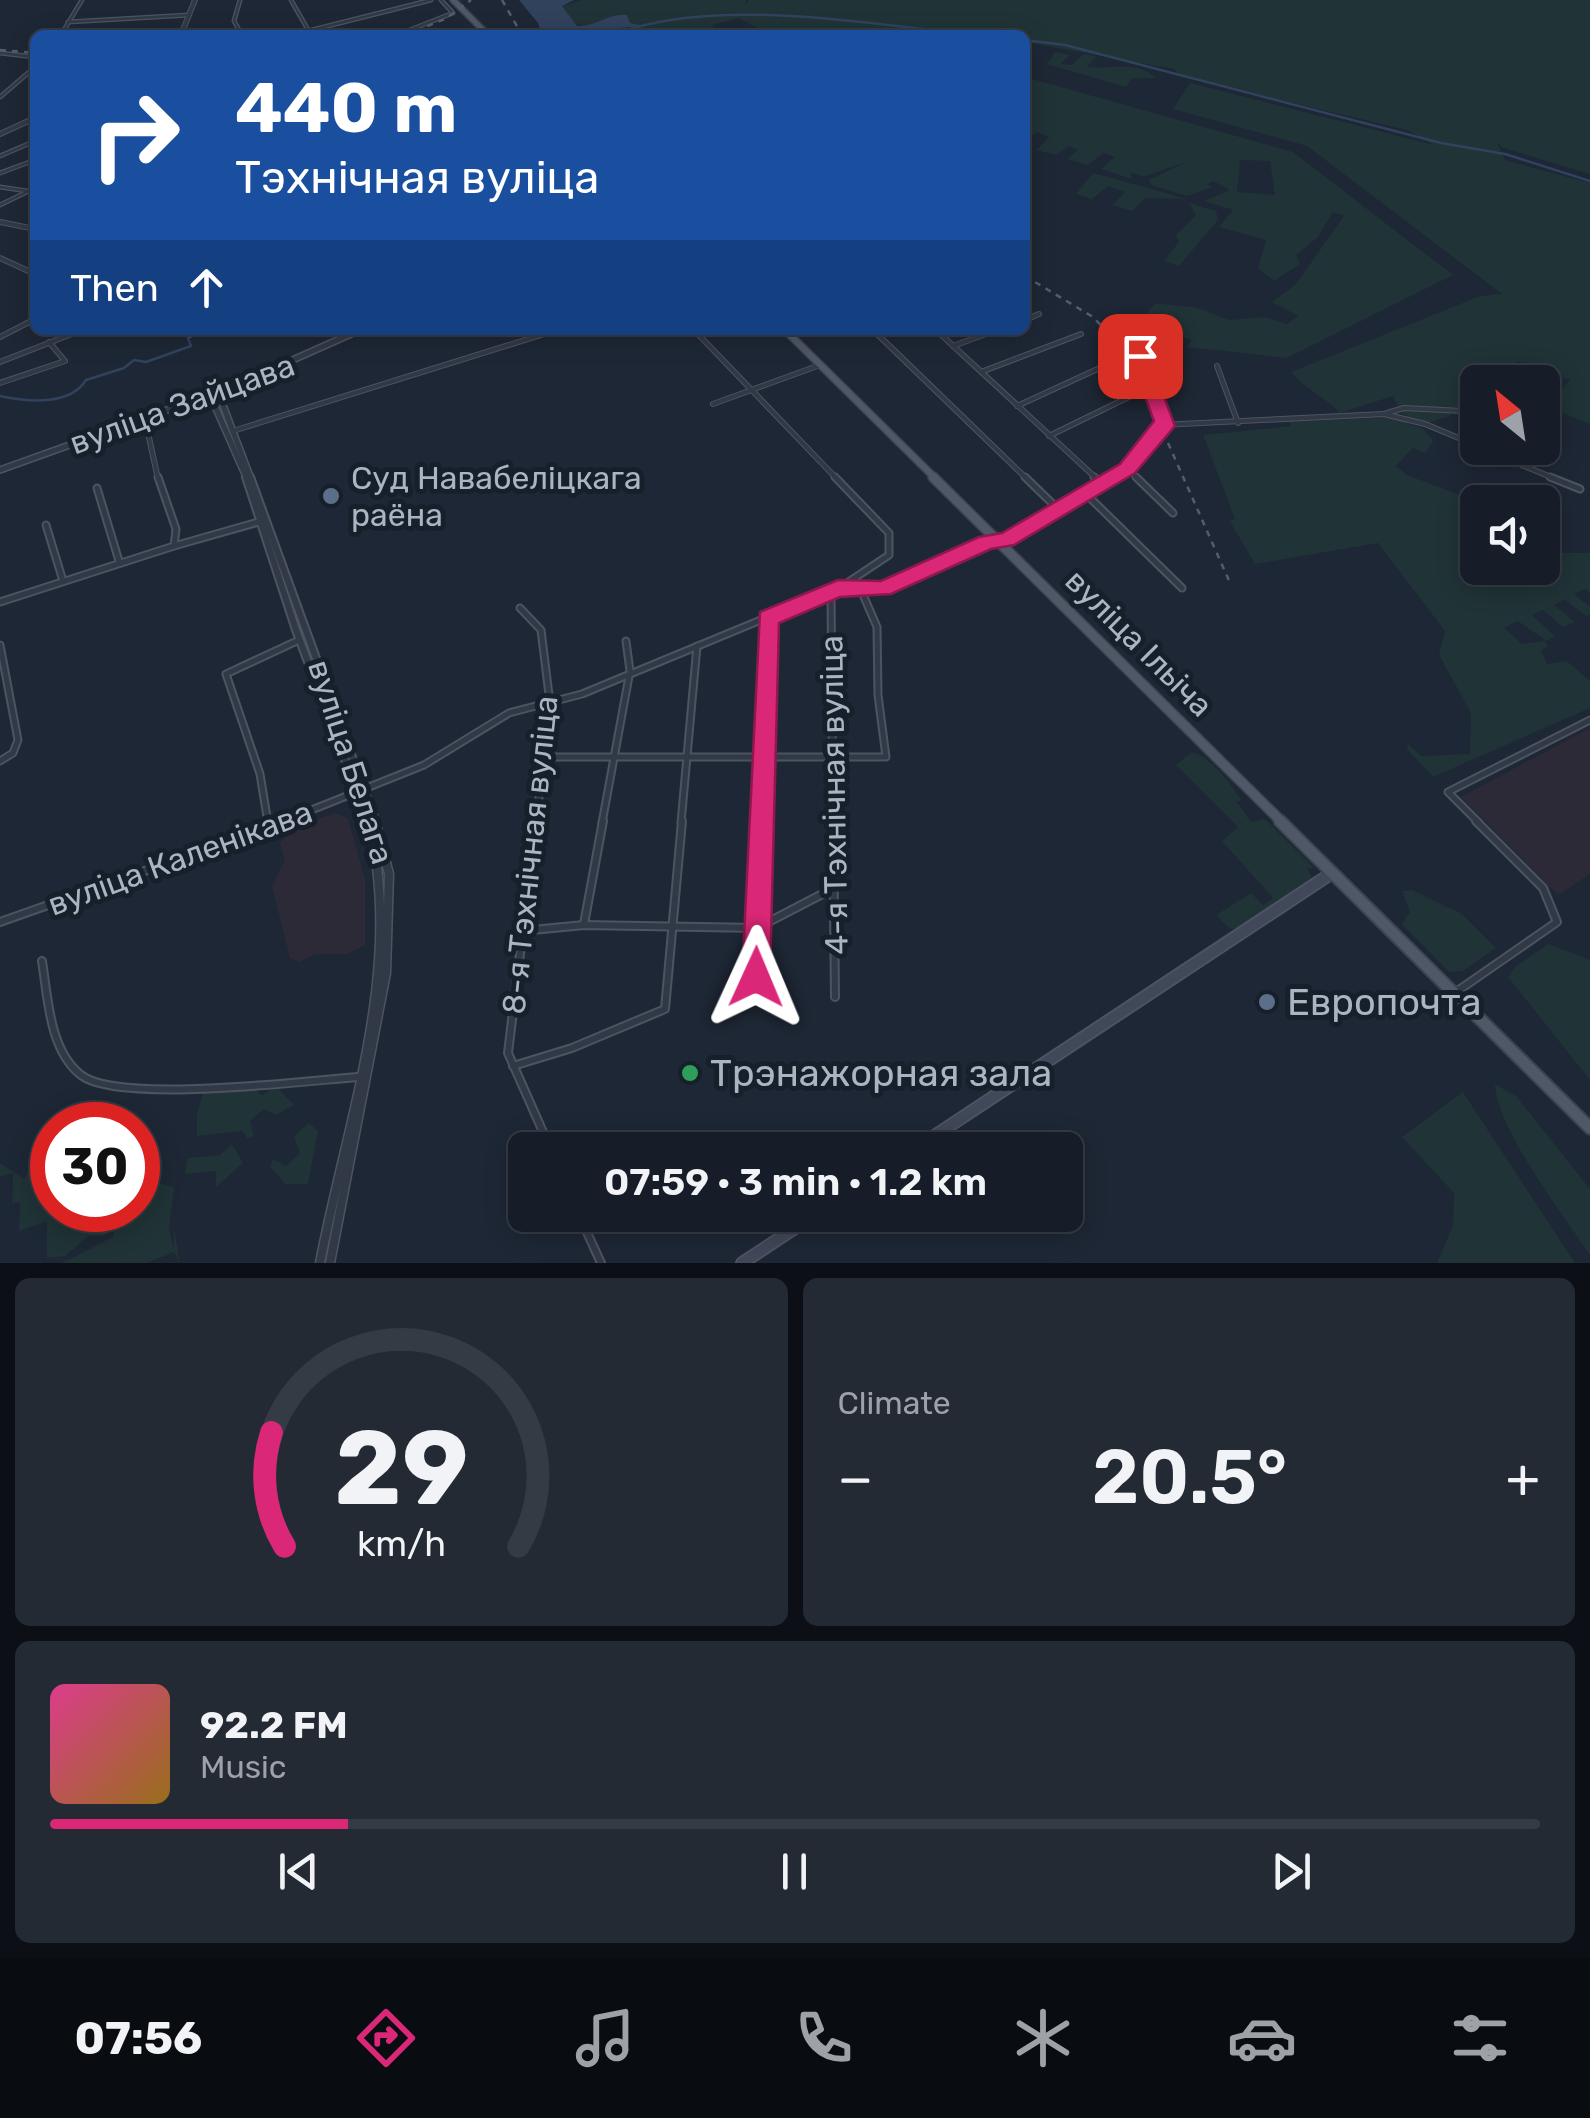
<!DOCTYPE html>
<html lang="en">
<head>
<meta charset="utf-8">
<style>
	body { margin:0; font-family:Rubik,sans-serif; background:#232a34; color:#f1f3f6; height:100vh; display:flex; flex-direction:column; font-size:38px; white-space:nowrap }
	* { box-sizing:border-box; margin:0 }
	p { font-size:32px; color:#9ea2a8 }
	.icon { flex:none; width:55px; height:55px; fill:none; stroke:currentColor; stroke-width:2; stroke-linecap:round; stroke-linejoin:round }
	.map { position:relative; height:1263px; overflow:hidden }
	.sheet { display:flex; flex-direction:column; gap:15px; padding:15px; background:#0c1016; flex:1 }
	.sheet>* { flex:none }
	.hud { position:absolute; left:30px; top:30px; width:1000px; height:305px; border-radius:15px; box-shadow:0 5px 25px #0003,0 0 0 2px #353b45; background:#1a4fa0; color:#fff; overflow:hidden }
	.needle { width:65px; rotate:330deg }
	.controls { position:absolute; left:1460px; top:365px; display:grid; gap:20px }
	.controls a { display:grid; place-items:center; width:100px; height:100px; border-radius:15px; background:#161d28; box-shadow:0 5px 25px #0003,0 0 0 2px #353b45; font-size:50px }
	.speed { position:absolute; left:30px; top:1102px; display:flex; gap:20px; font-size:50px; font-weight:700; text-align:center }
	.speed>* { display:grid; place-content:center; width:130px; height:130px; border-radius:50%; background:#161d28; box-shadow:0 5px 25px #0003,0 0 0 2px #353b45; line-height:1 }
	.speed .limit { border:15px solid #d22; background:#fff; color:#111 }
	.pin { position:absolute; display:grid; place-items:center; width:85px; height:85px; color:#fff; margin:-42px; border-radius:20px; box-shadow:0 5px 15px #0006 }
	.me { position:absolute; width:110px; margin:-55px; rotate:1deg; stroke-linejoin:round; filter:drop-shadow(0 0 8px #0008) }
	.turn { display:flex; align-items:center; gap:35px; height:210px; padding:0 40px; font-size:45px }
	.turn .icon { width:130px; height:130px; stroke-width:2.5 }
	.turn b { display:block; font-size:70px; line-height:85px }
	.then { display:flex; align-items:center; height:95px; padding:0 40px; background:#0003; gap:20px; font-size:38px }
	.big { font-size:75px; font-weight:600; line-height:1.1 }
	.sheet .card { flex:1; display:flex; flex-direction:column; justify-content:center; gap:15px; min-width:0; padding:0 35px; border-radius:15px; background:#232a34 }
	.sheet .dial { align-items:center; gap:0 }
	.dial svg { height:260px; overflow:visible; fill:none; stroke:#353b45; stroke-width:7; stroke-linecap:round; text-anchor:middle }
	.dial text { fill:#f1f3f6; stroke:none }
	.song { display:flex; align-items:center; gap:30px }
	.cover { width:120px; height:120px; border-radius:15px; background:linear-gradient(135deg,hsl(330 70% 55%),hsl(40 70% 35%)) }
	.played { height:10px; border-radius:5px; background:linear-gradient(90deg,#db2777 20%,#353b45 20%) }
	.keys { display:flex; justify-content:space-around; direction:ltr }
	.heat { display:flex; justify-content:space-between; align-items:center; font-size:55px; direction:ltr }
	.sheet .tiles { flex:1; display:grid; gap:15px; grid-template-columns:1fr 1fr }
	.card:last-child { grid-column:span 2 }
	.trip { position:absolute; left:508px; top:1132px; width:575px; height:100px; border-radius:15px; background:#161d28; box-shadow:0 5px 25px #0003,0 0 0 2px #353b45; font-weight:600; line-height:100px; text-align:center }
	.tabs { display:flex; height:160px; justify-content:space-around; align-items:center; background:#090c10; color:#9ea2a8 }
	.tabs .icon { width:70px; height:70px }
	.tabs .current { color:#db2777 }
	.tabs b { font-size:45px; color:#f1f3f6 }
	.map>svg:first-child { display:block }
	.medical { fill:#2c2a37 }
	.green { fill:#203336; fill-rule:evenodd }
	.water { fill:#31425d }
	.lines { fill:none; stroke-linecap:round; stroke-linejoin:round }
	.stream { stroke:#31425d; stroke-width:2.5 }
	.minor-far3-casing { stroke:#4c5461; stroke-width:5 }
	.minor-far2-casing { stroke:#4c5461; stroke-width:6 }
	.minor-far1-casing { stroke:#4c5461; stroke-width:9 }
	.minor-casing { stroke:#4c5461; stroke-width:10 }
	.tertiary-far3-casing { stroke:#4c5461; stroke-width:6 }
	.tertiary-far2-casing { stroke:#4c5461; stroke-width:8 }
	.tertiary-far1-casing { stroke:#4c5461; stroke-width:10 }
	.tertiary-casing { stroke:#4c5461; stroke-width:11 }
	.secondary-casing { stroke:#4c5461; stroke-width:14 }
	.primary-far3-casing { stroke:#3b434f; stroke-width:8 }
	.primary-far2-casing { stroke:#3b434f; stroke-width:9 }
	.primary-far1-casing { stroke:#3b434f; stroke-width:12 }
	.primary-casing { stroke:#3b434f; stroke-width:15 }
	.minor-far3 { stroke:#323946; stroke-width:2.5 }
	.minor-far2 { stroke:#323946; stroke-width:4 }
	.minor-far1 { stroke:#323946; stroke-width:5 }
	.minor { stroke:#323946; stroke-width:6 }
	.tertiary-far3 { stroke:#323946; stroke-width:4 }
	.tertiary-far2 { stroke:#323946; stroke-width:5 }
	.tertiary-far1 { stroke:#323946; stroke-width:6 }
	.tertiary { stroke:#323946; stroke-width:8 }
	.secondary { stroke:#404859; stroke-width:10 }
	.primary-far3 { stroke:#4f5866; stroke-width:5 }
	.primary-far2 { stroke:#4f5866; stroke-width:6 }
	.primary-far1 { stroke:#4f5866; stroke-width:9 }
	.primary { stroke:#4f5866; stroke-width:11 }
	.rail { stroke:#535d6d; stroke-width:2.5; stroke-dasharray:6 6; stroke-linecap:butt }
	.route { fill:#db2777; stroke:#8e194d; stroke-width:2.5 }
	.service-dot { fill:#5c6f8a; stroke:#171f2a; stroke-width:4 }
	.leisure-dot { fill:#2e9e5b; stroke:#171f2a; stroke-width:4 }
	.labels { text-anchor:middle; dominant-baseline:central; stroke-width:10; stroke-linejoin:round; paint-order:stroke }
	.street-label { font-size:32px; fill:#abb4c3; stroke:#171f2a }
	.poi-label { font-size:32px; fill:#abb4c3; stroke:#171f2a; text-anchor:start }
	.near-poi-label { font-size:38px; fill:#abb4c3; stroke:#171f2a; text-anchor:start }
</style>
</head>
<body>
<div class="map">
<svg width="1590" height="1263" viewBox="0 0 1590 1263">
	<rect width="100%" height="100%" fill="#1e2735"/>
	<g class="medical">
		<polygon points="1590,728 1590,874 1558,895 1461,797"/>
		<polygon points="334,813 348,818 365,879 365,945 347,954 316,954 299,962 290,958 272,886 285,860 280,844 290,829"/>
	</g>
	<g class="green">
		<path d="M582,0h164l-1,6 4,-6h841v174l-87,-26 -6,-6 8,18 85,23v241l-39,-16 3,-10 16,-18 -52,-19 -27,21h-13l-1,12 -17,14 -18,-2 10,9 -27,9 -24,-11 -8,-17 -53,17c-15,-16 -35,-24 -49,-41l189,-76 22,-2 -195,-148 -134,-37 17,-26 244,62 -27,-15 -224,-53 -9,-8 -149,-27v-7h-62l-61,-8 18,8h-149l-32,-17 -26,7 -2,10h-113l-7,-9 -18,-2 -11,-18z"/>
		<path d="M1055,52l15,3 -10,9 12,1 12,-11 12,2 -9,11c24,3 51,-8 68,11h-23l-6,9 -79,-23z"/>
		<path d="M1025,77l268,75 160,123 -166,83 -100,-11 5,-7 -53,-17 16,-20 43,5 31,12 36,-3 22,7 11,-8 -26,-14 24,-18 48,-68 -11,-4 -15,25 -22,18 4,9 -26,17 -16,-13 8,-28 -47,-13 14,-17 -29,-9 26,-11 -17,-9 -6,3 5,3 -25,9 -36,-11 -2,-5 37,-18 -43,15 -12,-5 1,7 -31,-10 14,-12 -12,-4 -15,12 -21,-6 11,-9 -8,-4 -15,9 -18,-5 12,-13 -12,-5 -12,9zM1240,160l30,1 5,34 -38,-3z"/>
		<path d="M1093,173c26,7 61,16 93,26l-41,-1 -13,13 -19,-6 12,-13 -17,-6 -16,13 -16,-5z"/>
		<polygon points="1189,203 1216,211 1218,220 1179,266 1164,261 1179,242 1176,235 1196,215"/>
		<polygon points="1390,417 1423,429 1433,441 1425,453 1413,448 1396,466 1407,475 1478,502 1478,568 1542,568 1543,547 1559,553 1590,553 1590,592 1585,589 1574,594 1590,607 1590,614 1586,616 1564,599 1554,605 1575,622 1563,627 1543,610 1532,615 1555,636 1546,641 1518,621 1504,628 1522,644 1544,641 1548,646 1541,651 1547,664 1567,661 1590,681 1590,708 1433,777 1407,749 1408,744 1421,756 1470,754 1471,713 1439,655 1445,631 1378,543 1255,564 1229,520 1235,519 1203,435 1291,426 1290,422"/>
		<path d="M1192,752c21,7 39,32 50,49h-6l15,21 14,-3 49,49h-7l6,11 -76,50 -8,-1 -13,-13 35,-22 12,12 10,-7 -51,-57 16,-14 -62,-62z"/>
		<polygon points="1412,890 1462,914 1496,948 1463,971 1449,972 1402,924 1410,912 1402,891"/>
		<polygon points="1548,944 1590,960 1590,1080 1508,977 1516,966"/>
		<path d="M1495,1084l21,12 74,93v66c-26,-39 -94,-127 -95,-171z"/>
		<polygon points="276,1086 294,1105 276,1115 264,1109 250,1121 254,1136 247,1138 242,1131 197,1136 197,1113 204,1091 253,1087 262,1095"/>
		<polygon points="1463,1092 1575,1263 1437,1263 1453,1225 1454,1193 1402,1137"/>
		<polygon points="309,1123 318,1131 308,1184 285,1184 270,1166 273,1159 286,1166 300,1153 294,1136"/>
		<polygon points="232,1144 243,1163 216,1187 216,1171 185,1174 188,1158 220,1155"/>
		<polygon points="0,1163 24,1179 33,1165 52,1173 52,1210 138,1210 138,1178 174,1187 169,1228 174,1249 174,1227 180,1263 174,1252 147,1263 62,1263 113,1237 115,1228 104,1236 89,1236 65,1256 47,1258 47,1221 19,1231 20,1202 12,1204 13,1173 0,1177"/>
	</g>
	<path class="water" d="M519,0h95h-40l-12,6 15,20c20,1 30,-13 50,-11l3,8 10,2 -1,10h-11l3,-8 -37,3 4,5h-56l-4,-12z"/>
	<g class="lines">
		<g class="stream">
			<path d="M637,27c99,-27 235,-3 337,8"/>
			<polyline points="1025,40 1065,45 1441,143 1505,154 1590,181"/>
			<polyline points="200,334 209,330"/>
			<path d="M0,396c27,6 70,10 86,-16l38,-12 10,-8 12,2 45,-16 -3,-8"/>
		</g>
		<g class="minor-far3-casing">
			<g id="minor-far3">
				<polyline points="240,0 234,21 242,35"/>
				<polyline points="291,0 311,35"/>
				<polyline points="68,22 189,15"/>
				<polyline points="308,31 431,0"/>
				<polyline points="61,35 82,0"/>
				<polyline points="397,35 453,13 441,0"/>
				<polyline points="0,53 35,57"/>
				<polyline points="0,97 35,67"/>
				<polyline points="0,156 35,141"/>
				<polyline points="0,173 35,160"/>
				<polyline points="0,187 27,191"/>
				<polyline points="0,205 35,188"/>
			</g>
		</g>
		<g class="minor-far2-casing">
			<g id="minor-far2">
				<polyline points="0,222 35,229"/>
				<polyline points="0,258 35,274"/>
				<polyline points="1025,320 1039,314"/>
				<polyline points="185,330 190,335"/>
				<polyline points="694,330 837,479"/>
				<polyline points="873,330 1027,479"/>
				<polyline points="936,330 1097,479"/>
				<polyline points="0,337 35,319"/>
				<polyline points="953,346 997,330"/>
				<polyline points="1139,356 1165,426"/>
				<polyline points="0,362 82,330"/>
				<polyline points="1217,366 1238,423"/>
				<polyline points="981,372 1081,334"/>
				<polyline points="0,383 65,361 49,342"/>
				<polyline points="713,404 820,365"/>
				<polyline points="1017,406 1115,361"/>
				<polyline points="1387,413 1404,408 1463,411 1471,400"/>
				<polyline points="145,419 158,479"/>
				<polyline points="233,431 557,330"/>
				<polyline points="1049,436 1137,393"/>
				<polyline points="1480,448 1556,479"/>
				<polyline points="1128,469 1138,479"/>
				<polyline points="1110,479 1128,469 1161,425 1384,414 1425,424 1478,446"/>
			</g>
		</g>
		<g class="minor-far1-casing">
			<g id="minor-far1">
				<polyline points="835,477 889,533 889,555 841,587"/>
				<polyline points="1025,477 1058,509"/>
				<polyline points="1094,477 1101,483"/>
				<polyline points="1136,477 1173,513"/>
				<polyline points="1550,477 1580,489"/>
				<polyline points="97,488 119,561"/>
				<polyline points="1085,493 1182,588"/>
				<polyline points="46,525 63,581"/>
				<polyline points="174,546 262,521"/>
				<polyline points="831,592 833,823"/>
				<polyline points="0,602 174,546 176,529 158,477"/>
				<polyline points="520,608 541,630 550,703 536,823"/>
				<polyline points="0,645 18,740 13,753 0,761"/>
				<polyline points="544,757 886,757 878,695 877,627 861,590"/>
				<polyline points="268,823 260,774 226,674 299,640"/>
				<polyline points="279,823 424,765 509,713 582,694 838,588 883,589 987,542 1007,539 1115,477"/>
				<polyline points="602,823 630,671 626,641"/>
				<polyline points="681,823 697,646"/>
				<polyline points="761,823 768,618"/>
				<polyline points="1479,823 1448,792 1590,720"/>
			</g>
		</g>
		<g class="minor-casing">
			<g id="minor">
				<polyline points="267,821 268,826"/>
				<polyline points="536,821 508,1053 551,1150"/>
				<polyline points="833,821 835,997"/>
				<polyline points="0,922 286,821"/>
				<polyline points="584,924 603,821"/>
				<polyline points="522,931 584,925 757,928 834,888"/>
				<path d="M42,961c6,37 7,89 39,114 36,29 224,6 276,2"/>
				<polyline points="756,977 761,821"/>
				<polyline points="1456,992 1557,922 1543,888 1476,821"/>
				<polyline points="513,1066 572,1048 665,1009 682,821"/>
				<polyline points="579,1215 601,1263"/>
			</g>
		</g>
		<g class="tertiary-far3-casing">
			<g id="tertiary-far3">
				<polyline points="181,35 195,0"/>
				<polyline points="0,134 35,118"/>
			</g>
		</g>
		<g class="tertiary-far2-casing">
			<g id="tertiary-far2">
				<polyline points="218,392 251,479"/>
				<polyline points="210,395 247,479"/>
				<polyline points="0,470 234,386 360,330"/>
			</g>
		</g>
		<g class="tertiary-far1-casing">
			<g id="tertiary-far1">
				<polyline points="246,477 296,630 369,823"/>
				<polyline points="250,477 376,823"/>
			</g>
		</g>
		<g class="tertiary-casing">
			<g id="tertiary">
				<path d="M320,1263c27,-142 86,-298 48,-442"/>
				<polyline points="330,1263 386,973 389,874 375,821"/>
			</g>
		</g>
		<g class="secondary-casing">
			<g id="secondary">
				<polyline points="913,1150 1332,873"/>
				<polyline points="742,1263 815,1215"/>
			</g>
		</g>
		<g class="primary-far3-casing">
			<polyline id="primary-far3" points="453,0 488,35"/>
		</g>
		<g class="primary-far2-casing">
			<polyline id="primary-far2" points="785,330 936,479"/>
		</g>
		<g class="primary-far1-casing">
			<polyline id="primary-far1" points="933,477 1283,823"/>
		</g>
		<g class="primary-casing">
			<polyline id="primary" points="1280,821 1590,1128"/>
		</g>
		<use href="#minor-far3" class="minor-far3"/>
		<use href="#minor-far2" class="minor-far2"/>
		<use href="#minor-far1" class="minor-far1"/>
		<use href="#minor" class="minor"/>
		<use href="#tertiary-far3" class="tertiary-far3"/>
		<use href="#tertiary-far2" class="tertiary-far2"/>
		<use href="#tertiary-far1" class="tertiary-far1"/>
		<use href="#tertiary" class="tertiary"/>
		<use href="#secondary" class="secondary"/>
		<use href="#primary-far3" class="primary-far3"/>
		<use href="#primary-far2" class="primary-far2"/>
		<use href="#primary-far1" class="primary-far1"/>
		<use href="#primary" class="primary"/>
		<g class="rail">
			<polyline points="502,0 522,35"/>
			<polyline points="405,35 445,19 471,0"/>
			<polyline points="0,50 35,53"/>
			<polyline points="1025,276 1093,317 1129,355 1231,585"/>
		</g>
	</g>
	<polygon class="route" points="1140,351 1149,356 1175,426 1135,473 1014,545 991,549 891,594 840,597 779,623 770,977 766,987 756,991 746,987 742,977 760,612 838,580 881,581 979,537 1002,533 1120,464 1154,421 1130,356"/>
	<g class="service-dot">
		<circle cx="331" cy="496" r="10"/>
		<circle cx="1267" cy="1002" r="10"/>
	</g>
	<circle class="leisure-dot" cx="690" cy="1073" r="10"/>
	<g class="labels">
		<g class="street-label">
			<text transform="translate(182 404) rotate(-20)">вуліца Зайцава</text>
			<text transform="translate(1139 643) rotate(45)">вуліца Ільіча</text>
			<text transform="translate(351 762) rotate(72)">вуліца Белага</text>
			<text transform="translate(834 795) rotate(-91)">4-я Тэхнічная вуліца</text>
			<text transform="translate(530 855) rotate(-84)">8-я Тэхнічная вуліца</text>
			<text transform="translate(180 858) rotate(-20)">вуліца Каленікава</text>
		</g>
		<g class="poi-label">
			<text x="351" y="478">Суд Навабеліцкага<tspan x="351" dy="37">раёна</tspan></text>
		</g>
		<g class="near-poi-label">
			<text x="1287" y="1002">Европочта</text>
			<text x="710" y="1073">Трэнажорная зала</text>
		</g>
	</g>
</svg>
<div class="controls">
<a><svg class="needle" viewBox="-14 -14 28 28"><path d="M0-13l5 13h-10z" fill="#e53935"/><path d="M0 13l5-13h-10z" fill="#9ea2a8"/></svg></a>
<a><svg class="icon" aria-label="sound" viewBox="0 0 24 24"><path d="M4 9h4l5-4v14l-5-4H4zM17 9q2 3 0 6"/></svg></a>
</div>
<div class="speed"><div class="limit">30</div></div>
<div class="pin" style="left:1140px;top:356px;background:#d93025"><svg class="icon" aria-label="arrive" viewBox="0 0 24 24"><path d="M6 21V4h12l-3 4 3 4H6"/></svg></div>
<svg class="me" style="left:756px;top:977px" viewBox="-20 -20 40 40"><path d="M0-17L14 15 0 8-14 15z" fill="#db2777" stroke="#fff" stroke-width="4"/></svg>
<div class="trip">07:59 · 3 min · 1.2 km</div>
<div class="hud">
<div class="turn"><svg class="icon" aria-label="right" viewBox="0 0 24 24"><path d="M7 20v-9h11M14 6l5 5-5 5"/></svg><div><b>440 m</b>Тэхнічная вуліца</div></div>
<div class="then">Then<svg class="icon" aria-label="ahead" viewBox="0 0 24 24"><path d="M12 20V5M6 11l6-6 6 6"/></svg></div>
</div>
</div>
<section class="sheet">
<div class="tiles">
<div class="card dial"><svg viewBox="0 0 100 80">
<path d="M14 69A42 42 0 1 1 86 69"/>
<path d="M14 69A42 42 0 0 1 10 34" stroke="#db2777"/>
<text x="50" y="56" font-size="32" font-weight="700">29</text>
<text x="50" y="72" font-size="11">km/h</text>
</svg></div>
<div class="card"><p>Climate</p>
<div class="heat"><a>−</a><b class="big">20.5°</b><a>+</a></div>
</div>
<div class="card">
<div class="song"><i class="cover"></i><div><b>92.2 FM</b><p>Music</p></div></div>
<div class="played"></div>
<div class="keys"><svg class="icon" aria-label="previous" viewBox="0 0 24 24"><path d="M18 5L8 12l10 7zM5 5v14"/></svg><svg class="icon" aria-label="pause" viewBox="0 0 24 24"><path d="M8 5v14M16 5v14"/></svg><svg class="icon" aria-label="next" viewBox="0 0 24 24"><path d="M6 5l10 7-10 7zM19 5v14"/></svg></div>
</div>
</div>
</section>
<nav class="tabs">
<b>07:56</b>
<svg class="icon current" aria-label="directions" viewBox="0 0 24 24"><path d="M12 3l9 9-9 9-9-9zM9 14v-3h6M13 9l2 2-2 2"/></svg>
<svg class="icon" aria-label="music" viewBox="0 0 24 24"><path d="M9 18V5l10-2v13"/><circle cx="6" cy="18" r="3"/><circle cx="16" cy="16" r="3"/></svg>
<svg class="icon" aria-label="phone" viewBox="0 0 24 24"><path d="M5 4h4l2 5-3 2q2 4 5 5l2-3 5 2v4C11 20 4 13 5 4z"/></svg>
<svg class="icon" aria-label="climate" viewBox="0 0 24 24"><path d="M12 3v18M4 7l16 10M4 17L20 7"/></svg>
<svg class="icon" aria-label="car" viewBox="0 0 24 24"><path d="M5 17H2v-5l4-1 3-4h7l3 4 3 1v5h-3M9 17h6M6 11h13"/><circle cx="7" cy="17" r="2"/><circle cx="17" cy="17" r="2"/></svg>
<svg class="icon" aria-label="filters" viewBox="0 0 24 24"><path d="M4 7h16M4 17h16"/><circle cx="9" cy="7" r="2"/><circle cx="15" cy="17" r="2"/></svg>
</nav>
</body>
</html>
